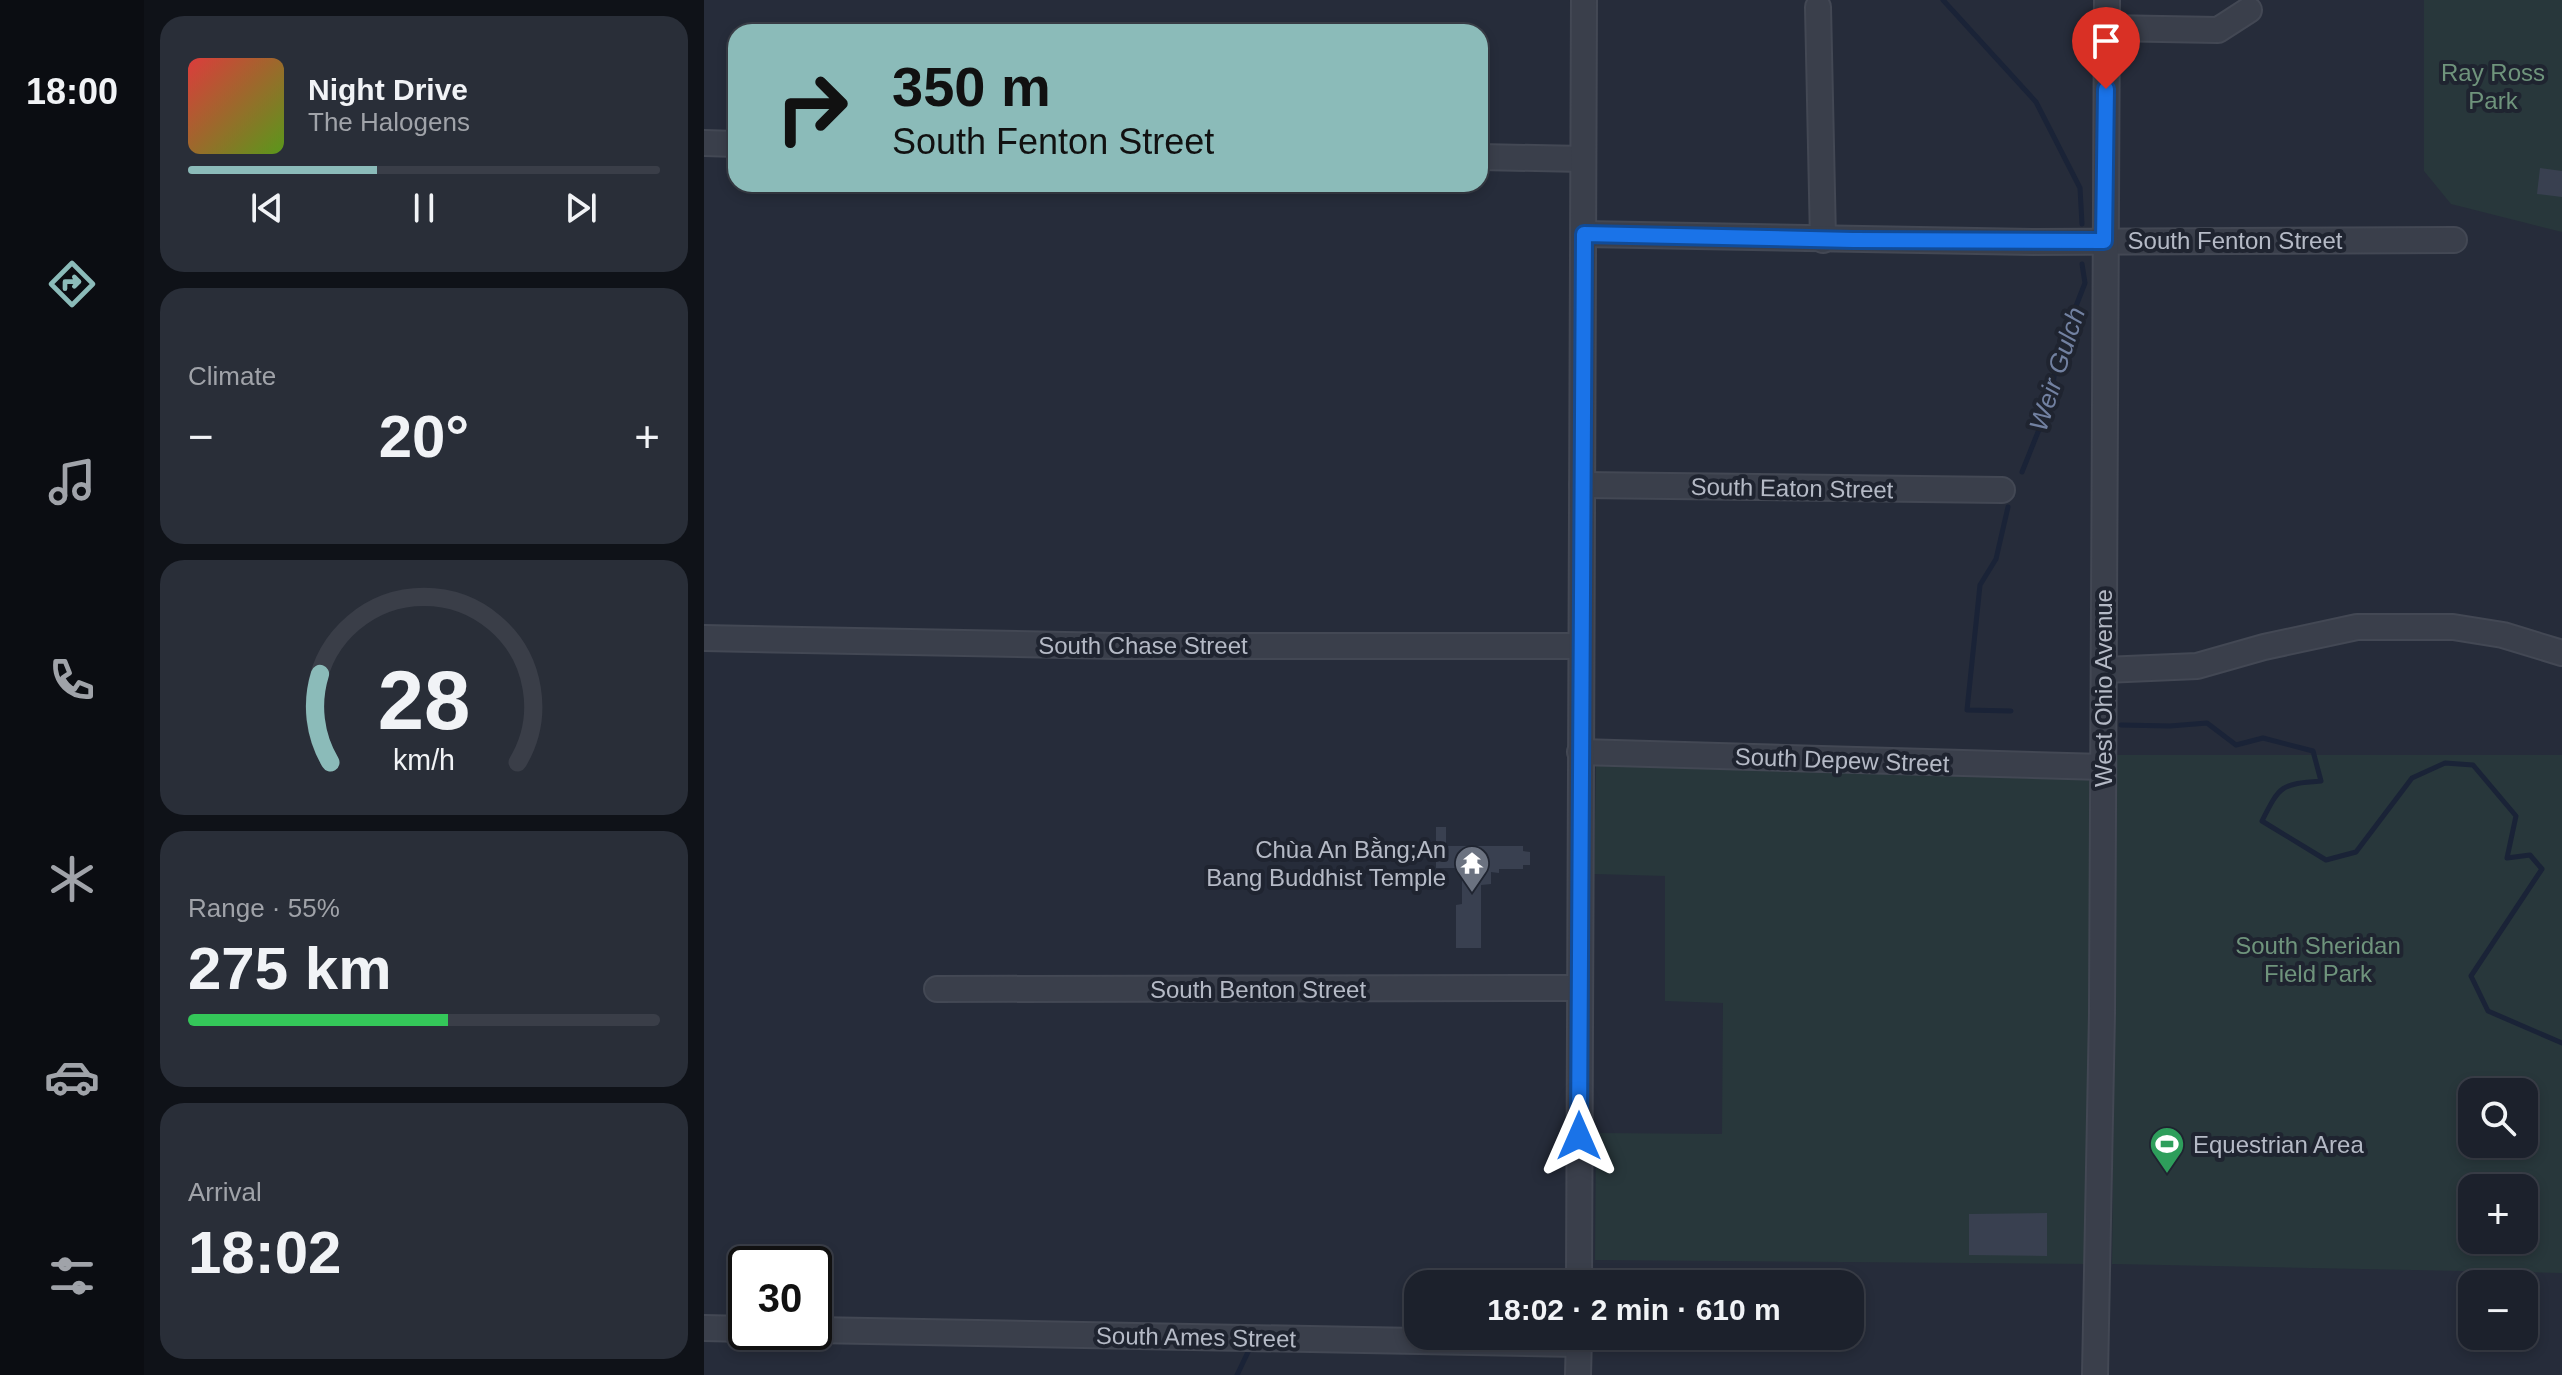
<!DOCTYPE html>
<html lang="en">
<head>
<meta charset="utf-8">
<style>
	body { margin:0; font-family:Helvetica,sans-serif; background:#292e38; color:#f1f3f6; height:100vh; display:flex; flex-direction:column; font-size:30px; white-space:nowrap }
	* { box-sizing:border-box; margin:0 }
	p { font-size:26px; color:#a0a3a9 }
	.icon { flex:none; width:44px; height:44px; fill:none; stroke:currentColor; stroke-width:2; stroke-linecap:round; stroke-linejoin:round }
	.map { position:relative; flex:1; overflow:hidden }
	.details { display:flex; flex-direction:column; gap:16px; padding:16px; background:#0f1218; width:560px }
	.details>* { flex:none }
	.top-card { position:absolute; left:24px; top:24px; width:760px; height:168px; border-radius:24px; box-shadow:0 4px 12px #0003,0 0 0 2px #3a3e48; background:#8bbbb9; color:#111; overflow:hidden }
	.controls { position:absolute; left:1754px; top:1078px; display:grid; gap:16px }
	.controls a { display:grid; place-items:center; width:80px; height:80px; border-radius:16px; background:#1c212c; box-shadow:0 4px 12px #0003,0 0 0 2px #3a3e48; font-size:40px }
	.speed { position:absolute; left:24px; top:1246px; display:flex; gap:16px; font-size:40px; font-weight:700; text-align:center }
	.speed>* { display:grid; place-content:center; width:104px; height:104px; border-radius:50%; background:#1c212c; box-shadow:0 4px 12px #0003,0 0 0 2px #3a3e48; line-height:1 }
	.speed .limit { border:4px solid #111; border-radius:12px; background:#fff; color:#111 }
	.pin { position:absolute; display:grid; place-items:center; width:68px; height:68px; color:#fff; margin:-82px -34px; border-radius:50% 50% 50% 0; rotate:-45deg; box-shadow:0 0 8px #0007 }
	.pin .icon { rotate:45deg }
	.me { position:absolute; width:88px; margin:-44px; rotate:0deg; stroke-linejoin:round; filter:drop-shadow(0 0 6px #0008) }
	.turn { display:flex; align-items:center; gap:28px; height:168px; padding:0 32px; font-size:36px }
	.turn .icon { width:104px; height:104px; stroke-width:2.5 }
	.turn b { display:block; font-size:56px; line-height:68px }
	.big { font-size:60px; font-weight:600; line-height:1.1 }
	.details .widget { flex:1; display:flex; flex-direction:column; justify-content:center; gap:12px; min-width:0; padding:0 28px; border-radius:24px; background:#292e38 }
	.details .dial { align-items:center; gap:0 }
	.dial svg { height:208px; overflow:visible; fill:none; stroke:#3a3e48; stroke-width:7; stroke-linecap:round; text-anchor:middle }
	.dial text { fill:#f1f3f6; stroke:none }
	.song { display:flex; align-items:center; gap:24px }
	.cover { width:96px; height:96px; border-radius:12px; background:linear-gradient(135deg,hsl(0 70% 55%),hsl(90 70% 35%)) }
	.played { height:8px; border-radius:4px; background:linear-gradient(90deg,#8bbbb9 40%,#3a3e48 40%) }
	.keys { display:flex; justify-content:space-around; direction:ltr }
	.heat { display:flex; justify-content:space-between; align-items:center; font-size:44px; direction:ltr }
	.charge { height:12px; border-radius:6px; background:linear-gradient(90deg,#34c759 55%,#3a3e48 0) }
	.trip { position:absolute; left:700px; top:1270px; width:460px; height:80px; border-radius:24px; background:#1c212c; box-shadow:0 4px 12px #0003,0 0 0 2px #3a3e48; font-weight:600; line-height:80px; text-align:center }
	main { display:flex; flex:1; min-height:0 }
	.menu { display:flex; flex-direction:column; width:144px; justify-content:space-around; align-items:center; background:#0b0d12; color:#a0a3a9 }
	.menu .icon { width:56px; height:56px }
	.menu .selected { color:#8bbbb9 }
	.menu b { font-size:36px; color:#f1f3f6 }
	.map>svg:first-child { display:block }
	.green { fill:#28373b; fill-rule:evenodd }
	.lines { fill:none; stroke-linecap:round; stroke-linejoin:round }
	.stream { stroke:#1a2337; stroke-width:5 }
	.building { fill:#394050 }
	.minor-casing { stroke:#434854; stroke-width:28 }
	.minor { stroke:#3a3f4b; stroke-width:24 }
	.route-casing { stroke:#114b97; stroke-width:20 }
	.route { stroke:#1a73e8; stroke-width:14 }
	.labels { text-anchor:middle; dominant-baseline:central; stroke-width:8; stroke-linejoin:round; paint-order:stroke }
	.park-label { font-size:24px; fill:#6f947c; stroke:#1f2430 }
	.street-label { font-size:24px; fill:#b5bac6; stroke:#1f2430 }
	.poi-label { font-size:24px; fill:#b5bac6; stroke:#1f2430; text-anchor:end }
	.water-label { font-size:26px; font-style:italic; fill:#7281a1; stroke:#1f2430 }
</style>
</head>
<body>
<main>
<nav class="menu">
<b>18:00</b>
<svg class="icon selected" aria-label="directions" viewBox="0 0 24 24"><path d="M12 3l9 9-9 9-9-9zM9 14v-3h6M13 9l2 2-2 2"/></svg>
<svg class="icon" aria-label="music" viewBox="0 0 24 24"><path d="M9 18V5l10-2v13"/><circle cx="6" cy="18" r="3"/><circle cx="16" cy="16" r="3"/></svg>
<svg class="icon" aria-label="phone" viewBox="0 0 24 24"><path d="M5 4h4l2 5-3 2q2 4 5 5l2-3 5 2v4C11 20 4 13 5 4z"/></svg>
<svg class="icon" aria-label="climate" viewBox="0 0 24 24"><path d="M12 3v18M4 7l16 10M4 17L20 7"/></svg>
<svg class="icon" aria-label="car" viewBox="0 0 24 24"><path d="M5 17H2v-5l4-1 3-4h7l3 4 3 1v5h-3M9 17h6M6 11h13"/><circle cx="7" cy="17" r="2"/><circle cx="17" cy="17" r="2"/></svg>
<svg class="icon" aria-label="filters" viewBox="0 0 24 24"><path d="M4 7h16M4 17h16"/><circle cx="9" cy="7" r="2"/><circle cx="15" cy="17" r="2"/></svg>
</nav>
<section class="details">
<div class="widget">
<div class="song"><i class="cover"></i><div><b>Night Drive</b><p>The Halogens</p></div></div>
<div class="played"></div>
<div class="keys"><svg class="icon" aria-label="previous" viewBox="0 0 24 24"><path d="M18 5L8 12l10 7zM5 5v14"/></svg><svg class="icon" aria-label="pause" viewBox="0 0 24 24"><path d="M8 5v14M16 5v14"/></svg><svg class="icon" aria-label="next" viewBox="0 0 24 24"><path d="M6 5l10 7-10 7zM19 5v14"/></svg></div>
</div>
<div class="widget"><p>Climate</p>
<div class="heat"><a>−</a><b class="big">20°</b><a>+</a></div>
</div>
<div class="widget dial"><svg viewBox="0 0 100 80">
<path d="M14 69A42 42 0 1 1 86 69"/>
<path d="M14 69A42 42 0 0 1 10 35" stroke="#8bbbb9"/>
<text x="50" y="56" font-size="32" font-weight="700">28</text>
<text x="50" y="72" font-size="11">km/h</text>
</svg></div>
<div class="widget"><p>Range · 55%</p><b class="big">275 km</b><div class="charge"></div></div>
<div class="widget"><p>Arrival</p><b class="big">18:02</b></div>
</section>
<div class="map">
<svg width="1858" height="1375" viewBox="0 0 1858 1375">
	<rect width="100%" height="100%" fill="#262c3a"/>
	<g class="green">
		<polygon points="1720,0 1858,0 1858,232 1747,204 1720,171"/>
		<path d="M1413,755h445v518l-450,-9zM1768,1092h52v52h-52zM1768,1188h52v52h-52z"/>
		<polygon points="892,764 1388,779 1382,1264 891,1260 892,1133 1018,1134 1019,1003 961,1001 961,876 890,874"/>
	</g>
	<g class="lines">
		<g class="stream">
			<polyline points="1239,0 1332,102 1376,188 1378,224"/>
			<polyline points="1318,472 1346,402 1354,352 1381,283 1378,264"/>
			<polyline points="1304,507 1292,559 1276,585 1263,710 1307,711"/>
			<path d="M1417,725l49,1 37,-3 29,22 27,-7 50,13 8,30c-40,3 -41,4 -59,40l64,39 30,-8 56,-74 33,-15 28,2 43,51 -9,42 23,-3 12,14 -71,107 17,35 74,32"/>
			<polyline points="533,1375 545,1350"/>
		</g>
	</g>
	<g class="building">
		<polygon points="1836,168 1858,171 1858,197 1833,194"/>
		<polygon points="732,827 742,827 742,846 819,846 819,851 826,852 826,865 819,865 819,869 795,869 795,873 787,872 787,884 777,885 777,948 752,948 752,905 758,904 758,868 732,868"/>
		<polygon points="1343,1213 1343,1256 1265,1255 1265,1214"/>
	</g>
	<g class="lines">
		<g class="minor-casing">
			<g id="minor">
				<polyline points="1114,7 1119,240"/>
				<polyline points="1402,28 1514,30 1545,10"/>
				<polyline points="0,143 32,144"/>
				<polyline points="776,157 879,159"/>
				<polyline points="880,234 1329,242 1750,240"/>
				<polyline points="878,485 1298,490"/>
				<polyline points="0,638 411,646 877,646"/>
				<polyline points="1400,670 1493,666 1560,647 1653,627 1749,627 1799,635 1858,653"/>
				<polyline points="876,752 1399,767"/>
				<polyline points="233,989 875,988"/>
				<polyline points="875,1284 880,0"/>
				<polyline points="0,1328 42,1329"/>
				<polyline points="110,1330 874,1344"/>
				<polyline points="874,1375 875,1336"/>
				<polyline points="1391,1375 1398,1013 1403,0"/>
			</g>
		</g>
		<use href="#minor" class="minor"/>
	</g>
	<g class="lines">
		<g class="route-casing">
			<polyline id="route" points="875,1136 880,234 1149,240 1400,241 1402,89"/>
		</g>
		<use href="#route" class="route"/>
	</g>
	<defs>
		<g id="temple-pin" transform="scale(1.8)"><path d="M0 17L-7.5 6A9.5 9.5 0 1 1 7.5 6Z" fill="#6b7280" stroke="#1f2430"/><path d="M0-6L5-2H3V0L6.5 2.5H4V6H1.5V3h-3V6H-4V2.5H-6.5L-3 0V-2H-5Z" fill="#fff"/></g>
		<g id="stadium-pin" transform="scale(1.8)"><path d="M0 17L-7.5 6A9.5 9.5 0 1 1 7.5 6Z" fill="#2e9e5b" stroke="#1f2430"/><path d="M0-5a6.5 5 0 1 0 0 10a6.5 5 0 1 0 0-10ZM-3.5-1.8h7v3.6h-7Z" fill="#fff"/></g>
	</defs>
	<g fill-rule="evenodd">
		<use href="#temple-pin" x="768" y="863"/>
		<use href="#stadium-pin" x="1463" y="1144"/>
	</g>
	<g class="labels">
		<g class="park-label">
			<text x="1789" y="72">Ray Ross<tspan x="1789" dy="28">Park</tspan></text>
			<text x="1614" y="945">South Sheridan<tspan x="1614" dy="28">Field Park</tspan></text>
		</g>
		<g class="street-label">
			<text x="1531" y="240">South Fenton Street</text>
			<text transform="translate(1088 488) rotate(1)">South Eaton Street</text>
			<text x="439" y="645">South Chase Street</text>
			<text transform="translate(1399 688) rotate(-90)">West Ohio Avenue</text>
			<text transform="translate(1138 760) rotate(2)">South Depew Street</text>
			<text x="554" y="989">South Benton Street</text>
			<text transform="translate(492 1337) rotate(1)">South Ames Street</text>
		</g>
		<g class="poi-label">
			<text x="742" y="849">Chùa An Bằng;An<tspan x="742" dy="28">Bang Buddhist Temple</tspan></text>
			<text x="1489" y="1144" text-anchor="start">Equestrian Area</text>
		</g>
		<g class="water-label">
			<text transform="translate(1353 369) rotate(-72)">Weir Gulch</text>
		</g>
	</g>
</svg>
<div class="controls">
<a><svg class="icon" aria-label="search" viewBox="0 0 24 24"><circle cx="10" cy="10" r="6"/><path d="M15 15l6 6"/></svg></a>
<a>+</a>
<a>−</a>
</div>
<div class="speed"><div class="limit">30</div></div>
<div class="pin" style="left:1402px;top:89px;background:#d93025"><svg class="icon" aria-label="arrive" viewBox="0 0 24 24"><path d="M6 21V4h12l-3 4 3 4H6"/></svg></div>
<svg class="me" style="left:875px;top:1136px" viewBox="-20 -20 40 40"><path d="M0-17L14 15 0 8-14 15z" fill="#1a73e8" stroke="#fff" stroke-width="4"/></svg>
<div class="trip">18:02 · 2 min · 610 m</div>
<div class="top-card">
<div class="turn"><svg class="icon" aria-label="right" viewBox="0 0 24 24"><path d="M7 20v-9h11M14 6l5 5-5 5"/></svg><div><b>350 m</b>South Fenton Street</div></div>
</div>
</div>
</main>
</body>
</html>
